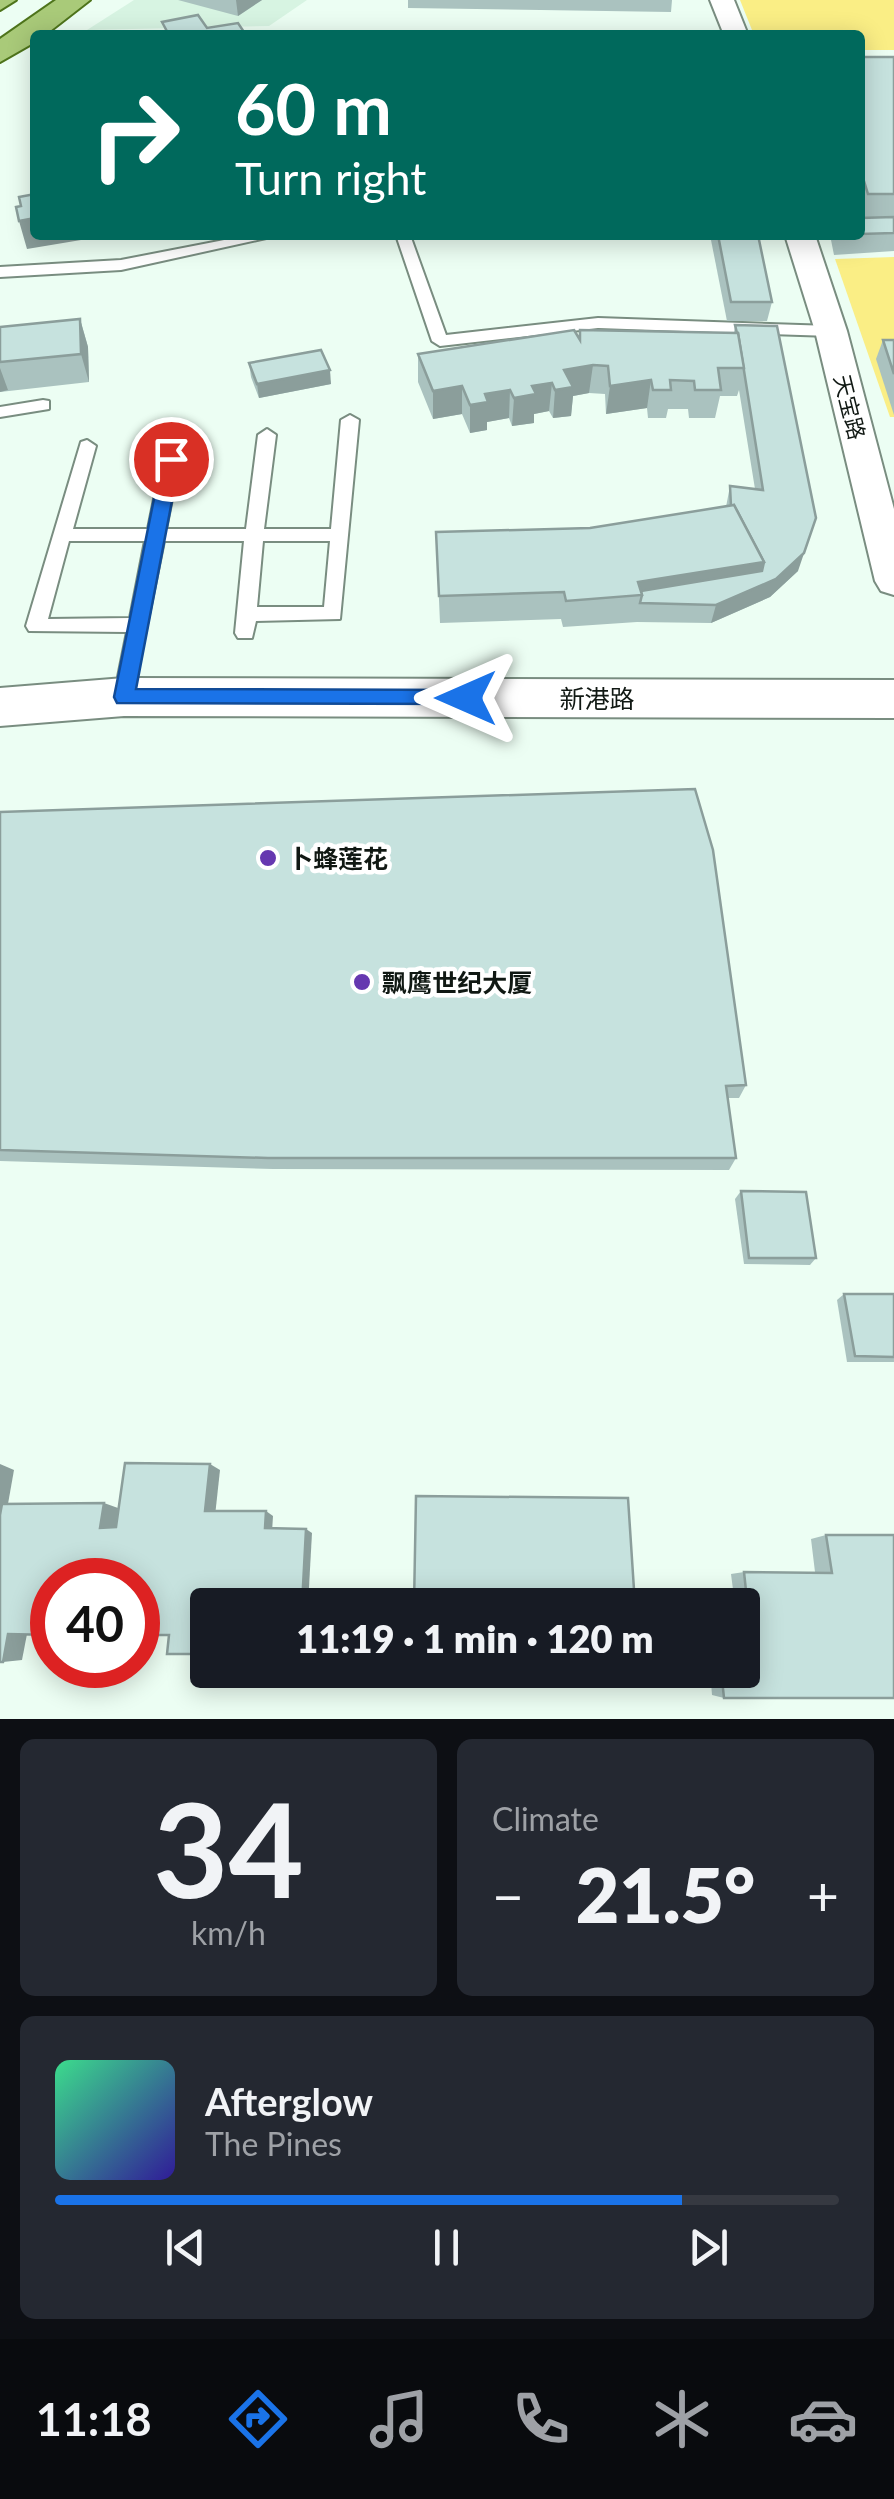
<!DOCTYPE html>
<html lang="en">
<head>
<meta charset="utf-8">
<style>
	body { margin:0; font-family:Lato,"Noto Sans SC",sans-serif; background:#242831; color:#f1f3f6; height:100vh; display:flex; flex-direction:column; font-size:38px; white-space:nowrap }
	* { box-sizing:border-box; margin:0 }
	p { font-size:32px; color:#9ea1a6 }
	.icon { flex:none; width:55px; height:55px; fill:none; stroke:currentColor; stroke-width:2; stroke-linecap:round; stroke-linejoin:round }
	.map { position:relative; height:1719px; overflow:hidden }
	.panel { display:flex; flex-direction:column; gap:20px; padding:20px; background:#0d0f14; flex:1 }
	.panel>* { flex:none }
	.banner { position:absolute; left:30px; top:30px; width:835px; height:210px; border-radius:10px; box-shadow:0 5px 25px #0003; background:#00695c; color:#fff; overflow:hidden }
	.speed { position:absolute; left:30px; top:1558px; display:flex; gap:20px; font-size:50px; font-weight:700; text-align:center }
	.speed>* { display:grid; place-content:center; width:130px; height:130px; border-radius:50%; background:#171b24; box-shadow:0 5px 25px #0003; line-height:1 }
	.speed .limit { border:15px solid #d22; background:#fff; color:#111 }
	.pin { position:absolute; display:grid; place-items:center; width:85px; height:85px; color:#fff; margin:-42px; border:5px solid #fff; border-radius:50%; box-shadow:0 2px 10px #0007 }
	.me { position:absolute; width:110px; margin:-55px; rotate:270deg; stroke-linejoin:round; filter:drop-shadow(0 0 8px #0008) }
	.turn { display:flex; align-items:center; gap:35px; height:210px; padding:0 40px; font-size:45px }
	.turn .icon { width:130px; height:130px; stroke-width:2.5 }
	.turn b { display:block; font-size:70px; line-height:85px }
	.big { font-size:75px; font-weight:800; line-height:1.1 }
	.panel .tile { flex:1; display:flex; flex-direction:column; justify-content:center; gap:15px; min-width:0; padding:0 35px; border-radius:15px; background:#242831 }
	.panel .dial { align-items:center; gap:0 }
	.dial b { font-size:130px; line-height:1 }
	.song { display:flex; align-items:center; gap:30px }
	.cover { width:120px; height:120px; border-radius:15px; background:linear-gradient(135deg,hsl(150 70% 55%),hsl(250 70% 35%)) }
	.played { height:10px; border-radius:5px; background:linear-gradient(90deg,#1a73e8 80%,#363941 80%) }
	.keys { display:flex; justify-content:space-around; direction:ltr }
	.heat { display:flex; justify-content:space-between; align-items:center; font-size:55px; direction:ltr }
	.panel .tiles { flex:1; display:grid; gap:20px; grid-template-columns:1fr 1fr }
	.tile:last-child { grid-column:span 2 }
	.trip { position:absolute; left:190px; top:1588px; width:570px; height:100px; border-radius:10px; background:#171b24; box-shadow:0 5px 25px #0003; font-weight:800; line-height:100px; text-align:center }
	.dock { display:flex; height:160px; justify-content:space-around; align-items:center; background:#090b0e; color:#9ea1a6 }
	.dock .icon { width:70px; height:70px }
	.dock .current { color:#1a73e8 }
	.dock b { font-size:45px; color:#f1f3f6 }
	.map>svg:first-child { display:block }
	.built { fill:#d7f4e2 }
	.green { fill:#faee85 }
	.lines { fill:none; stroke-linecap:round; stroke-linejoin:round }
	.lane-casing { stroke:#798d80; stroke-width:4 }
	.street-casing { stroke:#798d80; stroke-width:4 }
	.secondary-casing { stroke:#798d80; stroke-width:4 }
	.primary-casing { stroke:#4e741b; stroke-width:4 }
	.lane { fill:#fff; fill-rule:evenodd }
	.street { fill:#fff; fill-rule:evenodd }
	.secondary { fill:#fff; fill-rule:evenodd }
	.primary { fill:#a9ca79; fill-rule:evenodd }
	.wall { fill:#aac2bf }
	.shaded-wall { fill:#8b9e9b }
	.building { fill:#c6e2de; stroke:#8b9e9b; stroke-width:2.5 }
	.route { fill:#1a73e8; stroke:#114b97; stroke-width:2.5 }
	.poi-dot { fill:#6538b0; stroke:#fff; stroke-width:4 }
	.labels { text-anchor:middle; dominant-baseline:central; stroke-width:9; stroke-linejoin:round; paint-order:stroke }
	.far-street-label { font-size:22px; fill:#101813; stroke:#fff }
	.street-label { font-size:25px; fill:#101813; stroke:#fff }
	.poi-label { font-size:25px; font-weight:bold; fill:#101813; stroke:#fff; text-anchor:start }
</style>
</head>
<body>
<div class="map">
<svg width="894" height="1719" viewBox="0 0 894 1719">
	<rect width="100%" height="100%" fill="#ecfef3"/>
	<polygon class="built" points="134,0 307,0 269,26 87,30"/>
	<g class="green">
		<polygon points="740,0 894,0 894,50 860,50 860,35 754,35"/>
		<polygon points="894,257 894,417 890,417 835,259"/>
	</g>
	<g class="lines">
		<g class="lane-casing">
			<g id="lane">
				<polygon points="250,235 280,235 121,270 0,277 0,267 121,260"/>
				<polygon points="396,235 410,235 446,335 598,318 831,326 839,331 831,336 598,328 440,346 432,341"/>
				<polygon points="43,400 49,401 49,409 0,417 0,407"/>
				<path d="M350,415l9,5 -19,199 -84,2 -4,17h-14l-3,-5 9,-92h-80l-33,162 -7,2 -10,-8 13,-65 -98,-1 -3,-5 55,-184 6,-2 9,6 -23,83h75l14,-70 9,-6 9,6 -14,70h80l12,-94 9,-6 9,6 -12,94h67l10,-109zM69,541h76l-15,77 -82,1zM263,541h67l-6,66h-67z"/>
			</g>
		</g>
		<g class="street-casing">
			<g id="street">
				<polygon points="710,0 734,0 748,35 724,35"/>
				<polygon points="785,235 815,235 847,331 894,509 894,595 881,591 875,581 815,331"/>
			</g>
		</g>
		<g class="secondary-casing">
			<polygon id="secondary" points="124,678 894,680 894,718 124,716 0,726 0,688"/>
		</g>
		<g class="primary-casing">
			<g id="primary">
				<polygon points="0,0 16,0 0,10"/>
				<polygon points="56,0 90,0 45,35 35,35 35,42 0,62 0,39"/>
			</g>
		</g>
		<use href="#lane" class="lane"/>
		<use href="#street" class="street"/>
		<use href="#secondary" class="secondary"/>
		<use href="#primary" class="primary"/>
	</g>
	<g class="wall">
		<polygon points="178,0 262,0 238,16"/>
		<polygon points="408,0 684,0 672,0 671,12 408,8"/>
		<polygon points="860,57 894,57 894,251 834,255 830,235 860,235 890,217 861,217 860,213"/>
		<polygon points="428,235 524,235 429,238"/>
		<polygon points="575,235 710,235 709,239"/>
		<polygon points="710,235 758,235 772,302 767,321 727,321"/>
		<polygon points="80,319 88,347 89,382 0,392 0,327"/>
		<polygon points="735,325 798,571 770,597 711,623 637,622 563,627 561,619 440,623 436,532 590,528 726,507 730,486 755,489 739,390 737,396 720,396 715,418 689,418 688,409 668,409 666,418 648,418 647,408 606,414 605,394 589,393 573,396 571,416 553,418 549,411 534,414 534,423 512,426 509,418 487,422 487,430 470,433 462,414 433,419 418,382 418,354 579,338 580,330 734,333"/>
		<polygon points="883,340 894,340 894,415 876,359"/>
		<polygon points="249,363 331,384 259,398 251,377"/>
		<polygon points="0,812 746,1085 739,1098 728,1098 736,1158 729,1170 273,1169 0,1161"/>
		<polygon points="741,1191 816,1258 810,1265 744,1264 735,1199"/>
		<polygon points="844,1294 894,1294 894,1362 847,1362 837,1300"/>
		<polygon points="826,1535 894,1535 724,1698 712,1695 710,1670 742,1670 742,1605 735,1605 731,1574 744,1572 815,1572 811,1539"/>
	</g>
	<g class="shaded-wall">
		<polygon points="236,0 262,0 238,16"/>
		<polygon points="35,218 35,235 111,235 27,249 19,221"/>
		<polygon points="80,319 88,347 89,382 81,354"/>
		<polygon points="593,365 589,393 573,396 571,416 553,418 555,390 564,370"/>
		<polygon points="0,368 8,390 0,392"/>
		<polygon points="330,370 331,384 259,398 257,384"/>
		<polygon points="651,380 647,408 606,414 610,386"/>
		<polygon points="552,383 549,411 534,414 534,423 512,426 514,398 532,386"/>
		<polygon points="462,386 462,414 433,419 433,391"/>
		<polygon points="510,390 509,418 487,422 487,430 470,433 470,405 485,394"/>
		<polygon points="816,518 798,571 770,597 711,623 716,605 642,595 638,582 764,562"/>
		<polygon points="0,1464 14,1470 3,1532 0,1531"/>
		<polygon points="210,1464 220,1470 215,1516 205,1511"/>
		<polygon points="104,1503 118,1508 115,1532 100,1528"/>
		<polygon points="266,1511 273,1516 272,1532 265,1528"/>
		<polygon points="306,1529 312,1533 308,1605 302,1605"/>
		<polygon points="8,1634 27,1634 22,1660 3,1662"/>
	</g>
	<g class="building">
		<polygon points="198,15 207,28 238,23 246,35 169,35 162,22"/>
		<polygon points="125,32 127,35 105,35"/>
		<polygon points="860,57 894,57 894,194 868,194 860,168"/>
		<polygon points="35,194 35,218 19,221 16,207 21,206 19,197"/>
		<polygon points="894,217 894,233 860,234 860,218"/>
		<polygon points="718,235 758,235 772,302 731,302"/>
		<polygon points="80,319 81,354 0,362 0,327"/>
		<polygon points="735,325 777,326 816,518 804,553 776,579 716,605 640,603 642,595 641,591 762,571 764,562 734,505 731,506 730,486 763,490 738,333 737,333"/>
		<polygon points="574,330 580,340 580,330 738,333 744,368 718,368 721,390 695,390 694,381 670,380 671,390 653,390 651,380 610,386 608,366 593,365 564,370 573,387 555,390 552,383 532,386 536,394 514,398 510,390 485,394 488,402 470,405 462,386 433,391 418,354"/>
		<polygon points="883,340 894,340 894,374"/>
		<polygon points="321,350 330,370 257,384 249,363"/>
		<polygon points="734,505 764,562 638,582 642,595 566,601 564,592 439,596 436,532 590,528"/>
		<polygon points="695,789 713,850 746,1085 726,1086 736,1158 268,1158 0,1150 0,812"/>
		<polygon points="741,1191 806,1192 816,1258 749,1258"/>
		<polygon points="844,1294 894,1294 894,1357 855,1356"/>
		<polygon points="125,1463 210,1464 205,1511 266,1511 265,1528 306,1529 302,1605 208,1605 208,1654 167,1654 169,1635 138,1635 138,1580 52,1580 52,1635 8,1634 3,1662 0,1662 0,1515 2,1504 104,1503 100,1528 116,1527"/>
		<polygon points="416,1496 628,1498 635,1605 414,1605"/>
		<polygon points="826,1535 894,1535 894,1698 724,1698 721,1670 742,1670 742,1628 750,1628 744,1572 832,1573"/>
	</g>
	<polygon class="route" points="171,453 180,459 136,689 466,690 473,692 473,704 117,703 114,697 162,459"/>
	<g class="poi-dot">
		<circle cx="268" cy="858" r="10"/>
		<circle cx="362" cy="982" r="10"/>
	</g>
	<g class="labels">
		<g class="far-street-label">
			<text transform="translate(850 407) rotate(76)">天宝路</text>
		</g>
		<g class="street-label">
			<text x="597" y="698">新港路</text>
		</g>
		<g class="poi-label">
			<text x="288" y="858">卜蜂莲花</text>
			<text x="382" y="982">飘鹰世纪大厦</text>
		</g>
	</g>
</svg>
<div class="speed"><div class="limit">40</div></div>
<div class="pin" style="left:171px;top:459px;background:#d93025"><svg class="icon" aria-label="arrive" viewBox="0 0 24 24"><path d="M6 21V4h12l-3 4 3 4H6"/></svg></div>
<svg class="me" style="left:466px;top:698px" viewBox="-20 -20 40 40"><path d="M0-17L14 15 0 8-14 15z" fill="#1a73e8" stroke="#fff" stroke-width="4"/></svg>
<div class="trip">11:19 · 1 min · 120 m</div>
<div class="banner">
<div class="turn"><svg class="icon" aria-label="right" viewBox="0 0 24 24"><path d="M7 20v-9h11M14 6l5 5-5 5"/></svg><div><b>60 m</b>Turn right</div></div>
</div>
</div>
<section class="panel">
<div class="tiles">
<div class="tile dial"><b>34</b><p>km/h</p></div>
<div class="tile"><p>Climate</p>
<div class="heat"><a>−</a><b class="big">21.5°</b><a>+</a></div>
</div>
<div class="tile">
<div class="song"><i class="cover"></i><div><b>Afterglow</b><p>The Pines</p></div></div>
<div class="played"></div>
<div class="keys"><svg class="icon" aria-label="previous" viewBox="0 0 24 24"><path d="M18 5L8 12l10 7zM5 5v14"/></svg><svg class="icon" aria-label="pause" viewBox="0 0 24 24"><path d="M8 5v14M16 5v14"/></svg><svg class="icon" aria-label="next" viewBox="0 0 24 24"><path d="M6 5l10 7-10 7zM19 5v14"/></svg></div>
</div>
</div>
</section>
<nav class="dock">
<b>11:18</b>
<svg class="icon current" aria-label="directions" viewBox="0 0 24 24"><path d="M12 3l9 9-9 9-9-9zM9 14v-3h6M13 9l2 2-2 2"/></svg>
<svg class="icon" aria-label="music" viewBox="0 0 24 24"><path d="M9 18V5l10-2v13"/><circle cx="6" cy="18" r="3"/><circle cx="16" cy="16" r="3"/></svg>
<svg class="icon" aria-label="phone" viewBox="0 0 24 24"><path d="M5 4h4l2 5-3 2q2 4 5 5l2-3 5 2v4C11 20 4 13 5 4z"/></svg>
<svg class="icon" aria-label="climate" viewBox="0 0 24 24"><path d="M12 3v18M4 7l16 10M4 17L20 7"/></svg>
<svg class="icon" aria-label="car" viewBox="0 0 24 24"><path d="M5 17H2v-5l4-1 3-4h7l3 4 3 1v5h-3M9 17h6M6 11h13"/><circle cx="7" cy="17" r="2"/><circle cx="17" cy="17" r="2"/></svg>
</nav>
</body>
</html>
